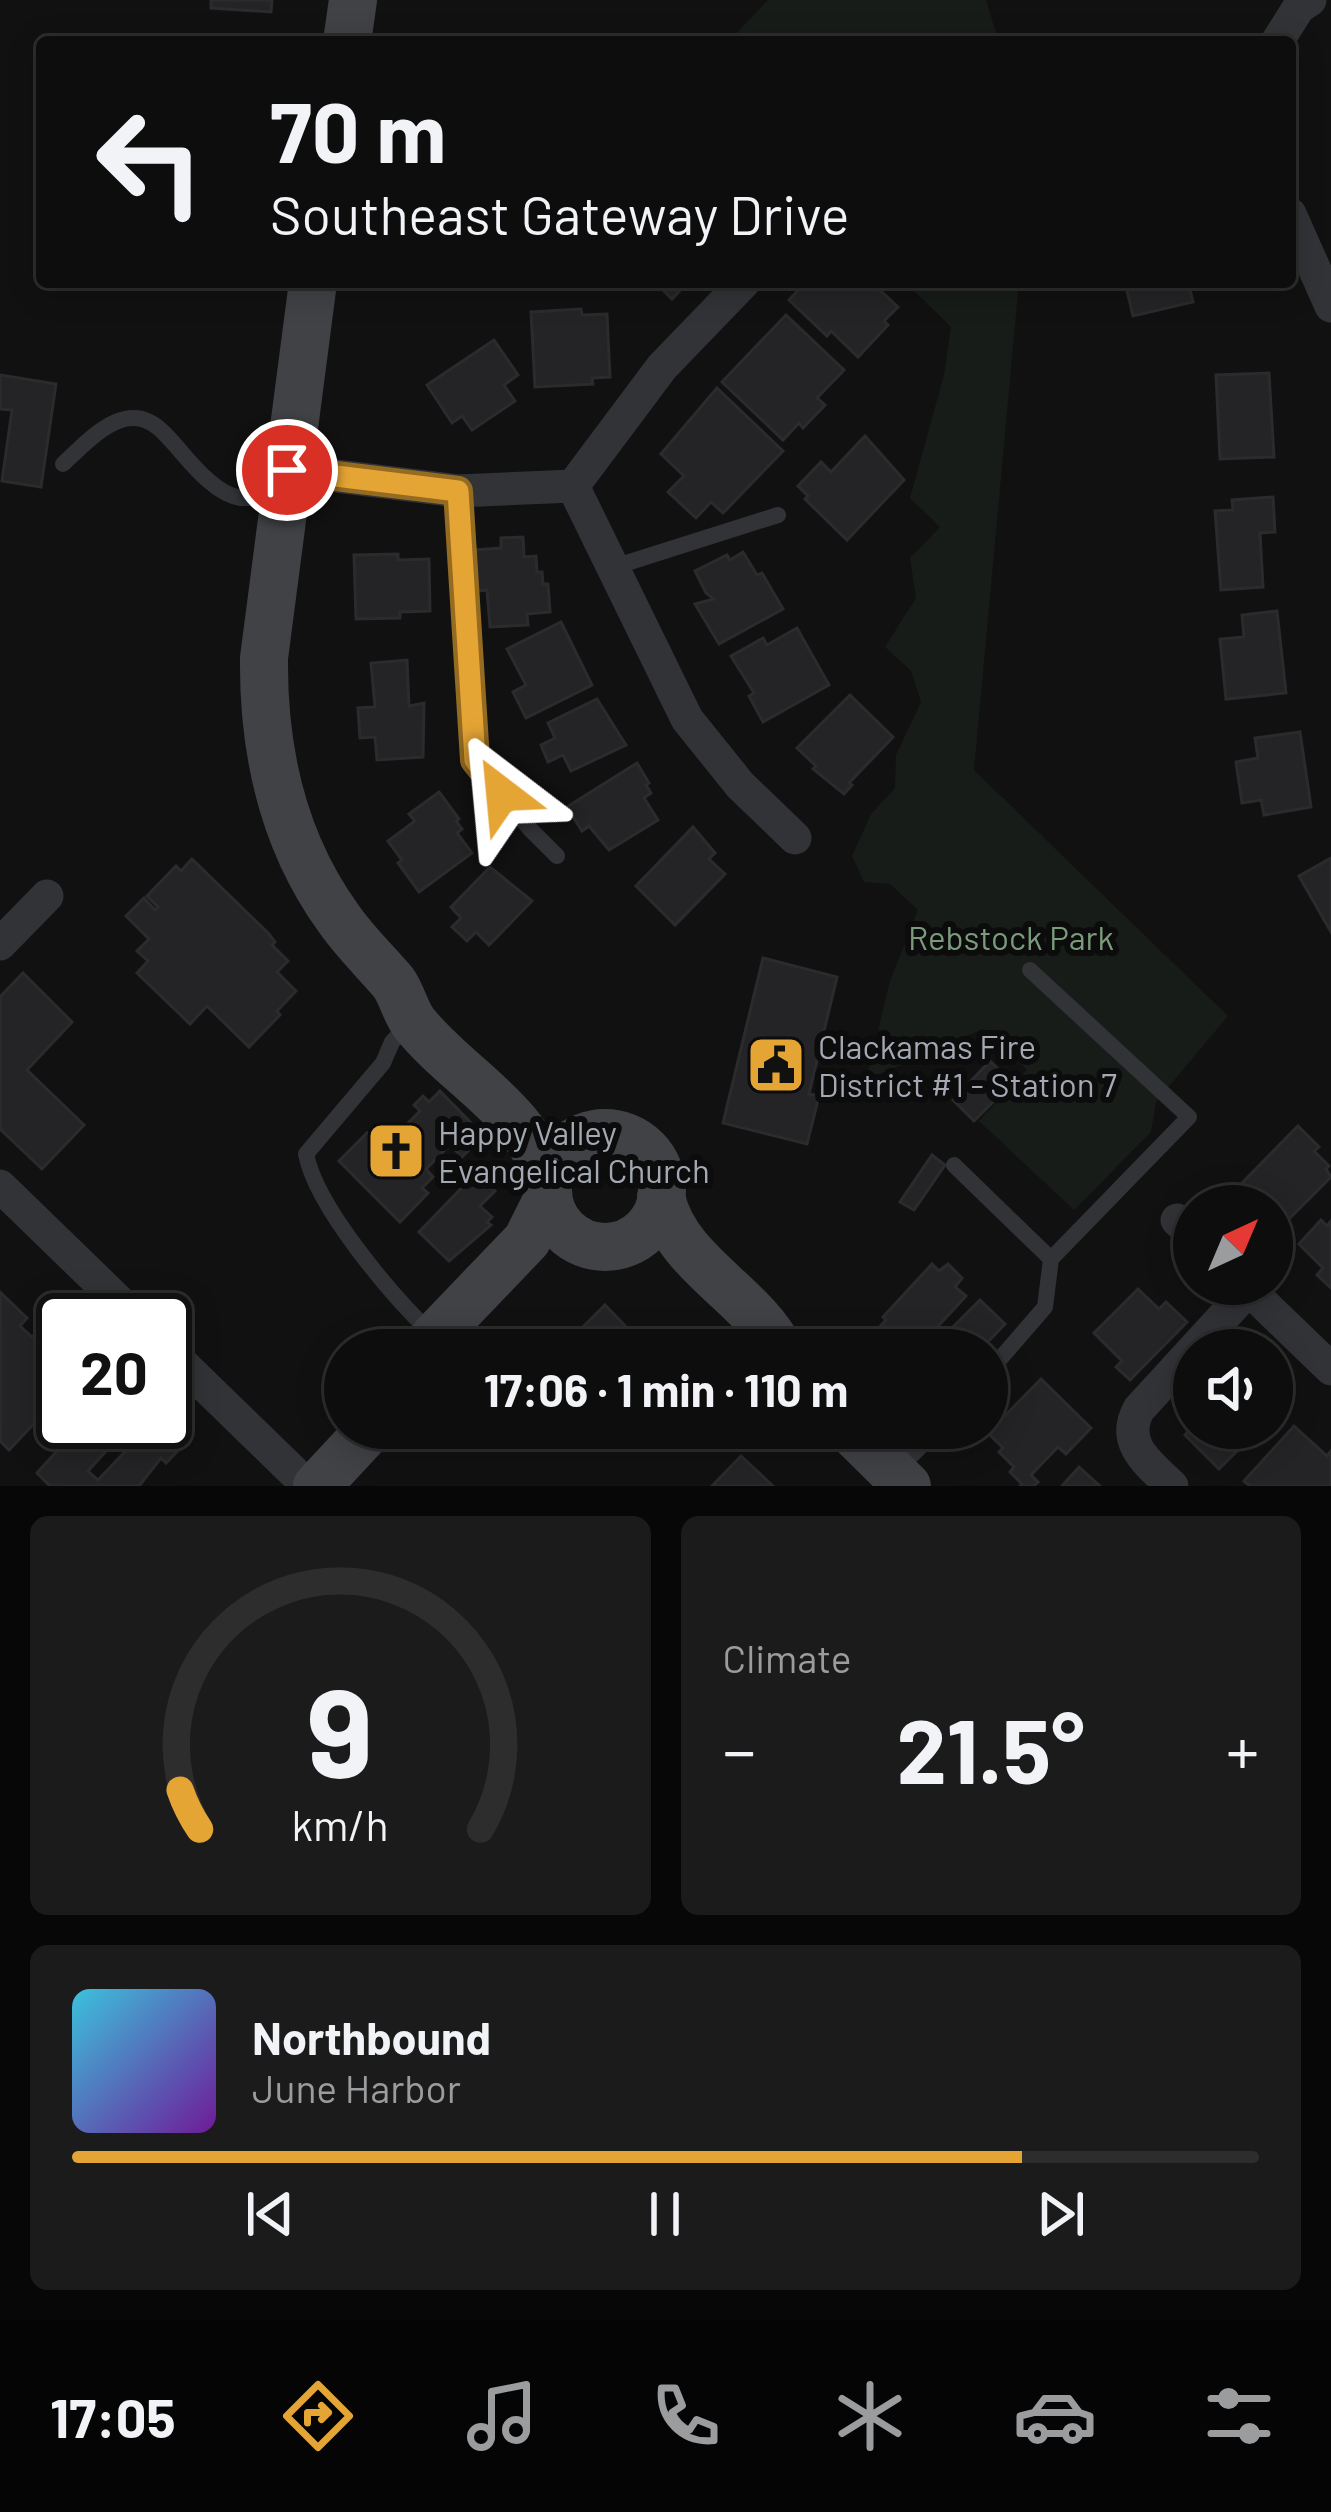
<!DOCTYPE html>
<html lang="en">
<head>
<meta charset="utf-8">
<style>
	body { margin:0; font-family:Barlow,sans-serif; background:#1b1b1c; color:#f1f3f6; height:100vh; display:flex; flex-direction:column; font-size:45px; white-space:nowrap }
	* { box-sizing:border-box; margin:0 }
	p { font-size:39px; color:#9a9c9e }
	.icon { flex:none; width:66px; height:66px; fill:none; stroke:currentColor; stroke-width:2; stroke-linecap:round; stroke-linejoin:round }
	.map { position:relative; height:1486px; overflow:hidden }
	.side { display:flex; flex-direction:column; gap:30px; padding:30px; background:#070708; flex:1 }
	.side>* { flex:none }
	.banner { position:absolute; left:36px; top:36px; width:1260px; height:252px; border-radius:12px; box-shadow:0 6px 30px #0003,0 0 0 3px #2d2d2e; background:#0d0d0e; color:#f1f3f6; overflow:hidden }
	.needle { width:78px; rotate:44deg }
	.fabs { position:absolute; left:1173px; top:1185px; display:grid; gap:24px }
	.fabs a { display:grid; place-items:center; width:120px; height:120px; border-radius:50%; background:#0d0d0e; box-shadow:0 6px 30px #0003,0 0 0 3px #2d2d2e; font-size:60px }
	.speed { position:absolute; left:36px; top:1293px; display:flex; gap:24px; font-size:60px; font-weight:700; text-align:center }
	.speed>* { display:grid; place-content:center; width:156px; height:156px; border-radius:50%; background:#0d0d0e; box-shadow:0 6px 30px #0003,0 0 0 3px #2d2d2e; line-height:1 }
	.speed .limit { border:6px solid #111; border-radius:18px; background:#fff; color:#111 }
	.pin { position:absolute; display:grid; place-items:center; width:102px; height:102px; color:#fff; margin:-51px; border:6px solid #fff; border-radius:50%; box-shadow:0 3px 12px #0007 }
	.me { position:absolute; width:132px; margin:-66px; rotate:331deg; stroke-linejoin:round; filter:drop-shadow(0 0 9px #0008) }
	.turn { display:flex; align-items:center; gap:42px; height:252px; padding:0 36px; font-size:54px }
	.turn .icon { width:156px; height:156px; stroke-width:2.5 }
	.turn b { display:block; font-size:84px; line-height:102px }
	.big { font-size:90px; font-weight:700; line-height:1.1 }
	.side .card { flex:1; display:flex; flex-direction:column; justify-content:center; gap:18px; min-width:0; padding:0 42px; border-radius:18px; background:#1b1b1c }
	.side .dial { align-items:center; gap:0 }
	.dial svg { height:312px; overflow:visible; fill:none; stroke:#2d2d2e; stroke-width:7; stroke-linecap:round; text-anchor:middle }
	.dial text { fill:#f1f3f6; stroke:none }
	.song { display:flex; align-items:center; gap:36px }
	.cover { width:144px; height:144px; border-radius:18px; background:linear-gradient(135deg,hsl(190 70% 55%),hsl(280 70% 35%)) }
	.played { height:12px; border-radius:6px; background:linear-gradient(90deg,#e5a535 80%,#2d2d2e 80%) }
	.keys { display:flex; justify-content:space-around; direction:ltr }
	.heat { display:flex; justify-content:space-between; align-items:center; font-size:66px; direction:ltr }
	.side .tiles { flex:1; display:grid; gap:30px; grid-template-columns:1fr 1fr }
	.card:last-child { grid-column:span 2 }
	.trip { position:absolute; left:324px; top:1329px; width:684px; height:120px; border-radius:60px; background:#0d0d0e; box-shadow:0 6px 30px #0003,0 0 0 3px #2d2d2e; font-weight:700; line-height:120px; text-align:center }
	.menu { display:flex; height:192px; justify-content:space-around; align-items:center; background:#050506; color:#9a9c9e }
	.menu .icon { width:84px; height:84px }
	.menu .current { color:#e5a535 }
	.menu b { font-size:54px; color:#f1f3f6 }
	.map>svg:first-child { display:block }
	.green { fill:#171c18 }
	.building { fill:#242426; stroke:#2b2b2e; stroke-width:3 }
	.lines { fill:none; stroke-linecap:round; stroke-linejoin:round }
	.service { stroke:#323337; stroke-width:16 }
	.minor { stroke:#323337; stroke-width:33 }
	.secondary { stroke:#404246; stroke-width:48 }
	.route-casing { stroke:#956b22; stroke-width:30 }
	.route { stroke:#e5a535; stroke-width:21 }
	.labels { text-anchor:middle; dominant-baseline:central; stroke-width:12; stroke-linejoin:round; paint-order:stroke }
	.park-label { font-size:33px; fill:#7b9c7c; stroke:#0c0c0d }
	.poi-label { font-size:33px; fill:#a3a8b2; stroke:#0c0c0d; text-anchor:start }
</style>
</head>
<body>
<div class="map">
<svg width="1331" height="1486" viewBox="0 0 1331 1486">
	<rect width="100%" height="100%" fill="#111112"/>
	<g class="green">
		<polygon points="768,0 986,0 999,42 728,42"/>
		<polygon points="905,282 1019,282 974,770 1228,1016 1156,1102 1151,1132 1074,1210 979,1121 1027,1070 983,1029 866,1080 890,981 918,910 890,884 864,882 852,856 871,814 895,788 896,755 921,702 911,671 885,647 916,598 910,558 940,527 910,498 944,375 951,327"/>
	</g>
	<g class="building">
		<polygon points="211,0 272,0 271,12 211,8"/>
		<polygon points="536,35 572,40 571,42 535,42"/>
		<polygon points="655,282 683,282 686,284 672,299"/>
		<polygon points="806,282 871,282 898,307 884,321 888,325 858,357 831,331 827,336 789,300"/>
		<polygon points="1125,282 1188,282 1193,302 1133,316"/>
		<polygon points="581,309 582,315 607,314 610,377 592,378 593,384 535,387 531,312"/>
		<polygon points="786,315 844,370 817,398 825,405 803,428 799,423 783,440 722,382"/>
		<polygon points="494,340 518,375 504,385 515,401 472,430 462,416 452,423 427,385"/>
		<polygon points="1269,373 1274,457 1220,459 1216,375"/>
		<polygon points="0,375 56,384 41,487 2,481 12,410 0,409"/>
		<polygon points="717,388 783,451 723,513 711,502 696,518 668,492 684,476 661,454"/>
		<polygon points="865,436 904,480 847,540 805,499 808,496 798,486 821,462 831,472"/>
		<polygon points="1273,497 1275,532 1260,533 1263,587 1221,590 1215,511 1233,510 1232,500"/>
		<polygon points="523,537 524,557 536,556 537,572 542,572 543,584 548,584 550,612 527,614 528,625 490,627 487,590 478,591 475,550 501,548 501,538"/>
		<polygon points="743,552 757,575 762,573 783,609 719,644 695,604 714,599 706,593 695,571 727,555 730,560"/>
		<polygon points="398,554 398,560 429,559 430,611 400,612 400,618 356,619 354,555"/>
		<polygon points="1277,611 1286,693 1226,699 1220,639 1244,637 1242,615"/>
		<polygon points="561,622 592,685 526,718 513,692 526,685 507,649"/>
		<polygon points="797,628 829,685 763,722 749,696 754,693 731,656 763,638 767,645"/>
		<polygon points="407,660 409,706 424,703 423,757 377,760 375,737 360,738 358,708 375,707 371,663"/>
		<polygon points="850,695 893,737 849,783 852,785 844,794 813,769 816,766 797,748"/>
		<polygon points="597,699 626,745 571,771 563,755 548,762 541,745 555,738 548,723"/>
		<polygon points="1300,732 1311,807 1264,815 1261,800 1242,803 1236,762 1258,758 1255,738"/>
		<polygon points="637,763 649,783 646,785 651,793 644,798 658,820 609,850 589,826 582,831 567,807"/>
		<polygon points="439,792 459,819 456,821 462,829 457,833 472,853 419,892 398,863 402,860 388,841 415,821 409,814"/>
		<polygon points="693,827 715,853 709,859 725,874 675,925 636,886"/>
		<polygon points="1331,858 1331,932 1299,876"/>
		<polygon points="192,859 269,934 275,942 272,945 288,961 277,972 296,991 277,1011 280,1015 249,1047 207,1006 190,1024 137,973 148,961 137,951 149,939 126,916 144,898 155,910 158,907 147,896 176,866 181,871"/>
		<polygon points="490,867 532,901 489,945 476,932 467,941 452,927 461,918 451,907"/>
		<polygon points="763,958 837,977 809,1094 819,1096 807,1144 723,1123"/>
		<polygon points="23,973 72,1022 27,1070 84,1125 42,1169 0,1129 0,997"/>
		<polygon points="990,1061 1012,1083 974,1121 953,1100"/>
		<polygon points="440,1091 472,1124 466,1129 478,1141 462,1157 450,1145 426,1169 433,1177 422,1188 428,1193 400,1222 339,1161 367,1133 374,1141 383,1132 391,1140 420,1111 414,1105 423,1096 429,1102"/>
		<polygon points="1298,1126 1319,1147 1314,1151 1329,1166 1326,1169 1331,1177 1281,1227 1272,1218 1272,1206 1260,1206 1239,1186"/>
		<polygon points="932,1155 945,1165 914,1210 900,1202"/>
		<polygon points="476,1173 495,1191 480,1206 492,1217 487,1222 491,1225 449,1261 419,1232"/>
		<polygon points="1321,1220 1327,1226 1331,1221 1331,1288 1317,1275 1323,1268 1299,1244"/>
		<polygon points="932,1264 939,1271 948,1264 962,1278 955,1287 966,1296 917,1349 913,1346 900,1350 878,1329 886,1320 883,1317"/>
		<polygon points="1138,1289 1159,1309 1166,1302 1187,1322 1130,1380 1116,1367 1122,1361 1094,1333"/>
		<polygon points="0,1292 27,1318 20,1326 32,1337 43,1326 63,1345 63,1393 9,1450 0,1441"/>
		<polygon points="980,1300 1005,1324 980,1350 930,1350"/>
		<polygon points="605,1305 638,1339 627,1350 560,1350"/>
		<polygon points="1041,1379 1091,1428 1066,1454 1058,1447 1031,1475 1038,1482 1034,1486 1020,1486 1022,1484 1010,1472 1014,1467 999,1452 1003,1448 988,1433"/>
		<polygon points="165,1417 189,1439 166,1463 161,1458 139,1486 50,1486 37,1473 56,1452 52,1448 67,1431 71,1435 79,1427 83,1431 91,1422 97,1422 116,1440 88,1471 98,1480 138,1438 134,1435 146,1422 165,1422"/>
		<polygon points="1194,1425 1194,1428 1260,1428 1219,1469 1185,1435"/>
		<polygon points="1294,1426 1327,1456 1331,1451 1331,1486 1250,1486 1244,1481"/>
		<polygon points="741,1456 773,1486 712,1486"/>
		<polygon points="1079,1467 1100,1486 1062,1486"/>
	</g>
	<g class="lines">
		<g class="service">
			<path d="M63,464c28,-26 65,-69 101,-31 16,16 28,34 45,48 10,9 19,15 32,17 13,1 25,-4 37,-6"/>
			<polyline points="458,491 475,760 529,828 557,856"/>
			<polyline points="614,567 778,515"/>
			<path d="M407,1026l-15,16 -9,21 -77,91c10,53 87,143 127,181"/>
			<polyline points="954,1165 1051,1259"/>
			<polyline points="987,1374 1045,1307 1051,1259 1189,1117 1030,970"/>
			<polyline points="895,1472 939,1428"/>
		</g>
		<g class="minor">
			<polyline points="1277,42 1299,7 1310,0"/>
			<polyline points="1290,214 1331,306"/>
			<polyline points="287,470 458,491 573,486 687,719 740,785 795,838"/>
			<polyline points="573,486 662,367 744,282"/>
			<polyline points="0,944 47,896"/>
			<polyline points="0,1186 138,1320"/>
			<polyline points="1177,1220 1194,1236"/>
			<polyline points="1243,1284 1331,1369"/>
			<polyline points="165,1347 308,1486"/>
			<path d="M1172,1486c-24,-23 -52,-43 -33,-77l110,-120"/>
		</g>
		<g class="secondary">
			<polyline points="347,42 353,0"/>
			<path d="M313,282l-49,376c-1,93 19,184 75,261 16,23 36,42 54,63 9,12 12,29 21,41 44,55 116,88 134,160"/>
			<circle cx="605" cy="1190" r="57"/>
			<path d="M661,1197c15,67 89,95 119,153"/>
			<polyline points="429,1350 434,1337 527,1240 548,1198"/>
			<polyline points="848,1428 907,1486"/>
			<polyline points="317,1486 371,1428"/>
		</g>
	</g>
	<g class="lines">
		<g class="route-casing">
			<polyline id="route" points="287,470 458,491 475,760 502,794"/>
		</g>
		<use href="#route" class="route"/>
	</g>
	<defs>
		<g id="civic-square" transform="scale(3)"><rect x="-9" y="-9" width="18" height="18" rx="4" fill="#e5a535" stroke="#0c0c0d"/><path d="M-.6-6.5H3V-4.5H.6V-3L4-1V1h2V6H-6V1h2V-1L-.6-3ZM-1.2 2.5V6h2.4V2.5Z" fill="#111"/></g>
		<g id="church-square" transform="scale(3)"><rect x="-9" y="-9" width="18" height="18" rx="4" fill="#e5a535" stroke="#0c0c0d"/><path d="M-1.2-6h2.4v3.5h3.3v2.4h-3.3V6h-2.4V-.1h-3.3v-2.4h3.3Z" fill="#111"/></g>
	</defs>
	<g fill-rule="evenodd">
		<use href="#civic-square" x="776" y="1065"/>
		<use href="#church-square" x="396" y="1151"/>
	</g>
	<g class="labels">
		<g class="park-label">
			<text x="1011" y="937">Rebstock Park</text>
		</g>
		<g class="poi-label">
			<text x="818" y="1046">Clackamas Fire<tspan x="818" dy="38">District #1 - Station 7</tspan></text>
			<text x="438" y="1132">Happy Valley<tspan x="438" dy="38">Evangelical Church</tspan></text>
		</g>
	</g>
</svg>
<div class="fabs">
<a><svg class="needle" viewBox="-14 -14 28 28"><path d="M0-13l5 13h-10z" fill="#e53935"/><path d="M0 13l5-13h-10z" fill="#9a9c9e"/></svg></a>
<a><svg class="icon" aria-label="sound" viewBox="0 0 24 24"><path d="M4 9h4l5-4v14l-5-4H4zM17 9q2 3 0 6"/></svg></a>
</div>
<div class="speed"><div class="limit">20</div></div>
<div class="pin" style="left:287px;top:470px;background:#d93025"><svg class="icon" aria-label="arrive" viewBox="0 0 24 24"><path d="M6 21V4h12l-3 4 3 4H6"/></svg></div>
<svg class="me" style="left:502px;top:794px" viewBox="-20 -20 40 40"><path d="M0-17L14 15 0 8-14 15z" fill="#e5a535" stroke="#fff" stroke-width="4"/></svg>
<div class="trip">17:06 · 1 min · 110 m</div>
<div class="banner">
<div class="turn"><svg class="icon" aria-label="left" viewBox="0 0 24 24"><path d="M17 20v-9H6M10 6l-5 5 5 5"/></svg><div><b>70 m</b>Southeast Gateway Drive</div></div>
</div>
</div>
<section class="side">
<div class="tiles">
<div class="card dial"><svg viewBox="0 0 100 80">
<path d="M14 69A42 42 0 1 1 86 69"/>
<path d="M14 69A42 42 0 0 1 9 59" stroke="#e5a535"/>
<text x="50" y="56" font-size="32" font-weight="700">9</text>
<text x="50" y="72" font-size="11">km/h</text>
</svg></div>
<div class="card"><p>Climate</p>
<div class="heat"><a>−</a><b class="big">21.5°</b><a>+</a></div>
</div>
<div class="card">
<div class="song"><i class="cover"></i><div><b>Northbound</b><p>June Harbor</p></div></div>
<div class="played"></div>
<div class="keys"><svg class="icon" aria-label="previous" viewBox="0 0 24 24"><path d="M18 5L8 12l10 7zM5 5v14"/></svg><svg class="icon" aria-label="pause" viewBox="0 0 24 24"><path d="M8 5v14M16 5v14"/></svg><svg class="icon" aria-label="next" viewBox="0 0 24 24"><path d="M6 5l10 7-10 7zM19 5v14"/></svg></div>
</div>
</div>
</section>
<nav class="menu">
<b>17:05</b>
<svg class="icon current" aria-label="directions" viewBox="0 0 24 24"><path d="M12 3l9 9-9 9-9-9zM9 14v-3h6M13 9l2 2-2 2"/></svg>
<svg class="icon" aria-label="music" viewBox="0 0 24 24"><path d="M9 18V5l10-2v13"/><circle cx="6" cy="18" r="3"/><circle cx="16" cy="16" r="3"/></svg>
<svg class="icon" aria-label="phone" viewBox="0 0 24 24"><path d="M5 4h4l2 5-3 2q2 4 5 5l2-3 5 2v4C11 20 4 13 5 4z"/></svg>
<svg class="icon" aria-label="climate" viewBox="0 0 24 24"><path d="M12 3v18M4 7l16 10M4 17L20 7"/></svg>
<svg class="icon" aria-label="car" viewBox="0 0 24 24"><path d="M5 17H2v-5l4-1 3-4h7l3 4 3 1v5h-3M9 17h6M6 11h13"/><circle cx="7" cy="17" r="2"/><circle cx="17" cy="17" r="2"/></svg>
<svg class="icon" aria-label="filters" viewBox="0 0 24 24"><path d="M4 7h16M4 17h16"/><circle cx="9" cy="7" r="2"/><circle cx="15" cy="17" r="2"/></svg>
</nav>
</body>
</html>
